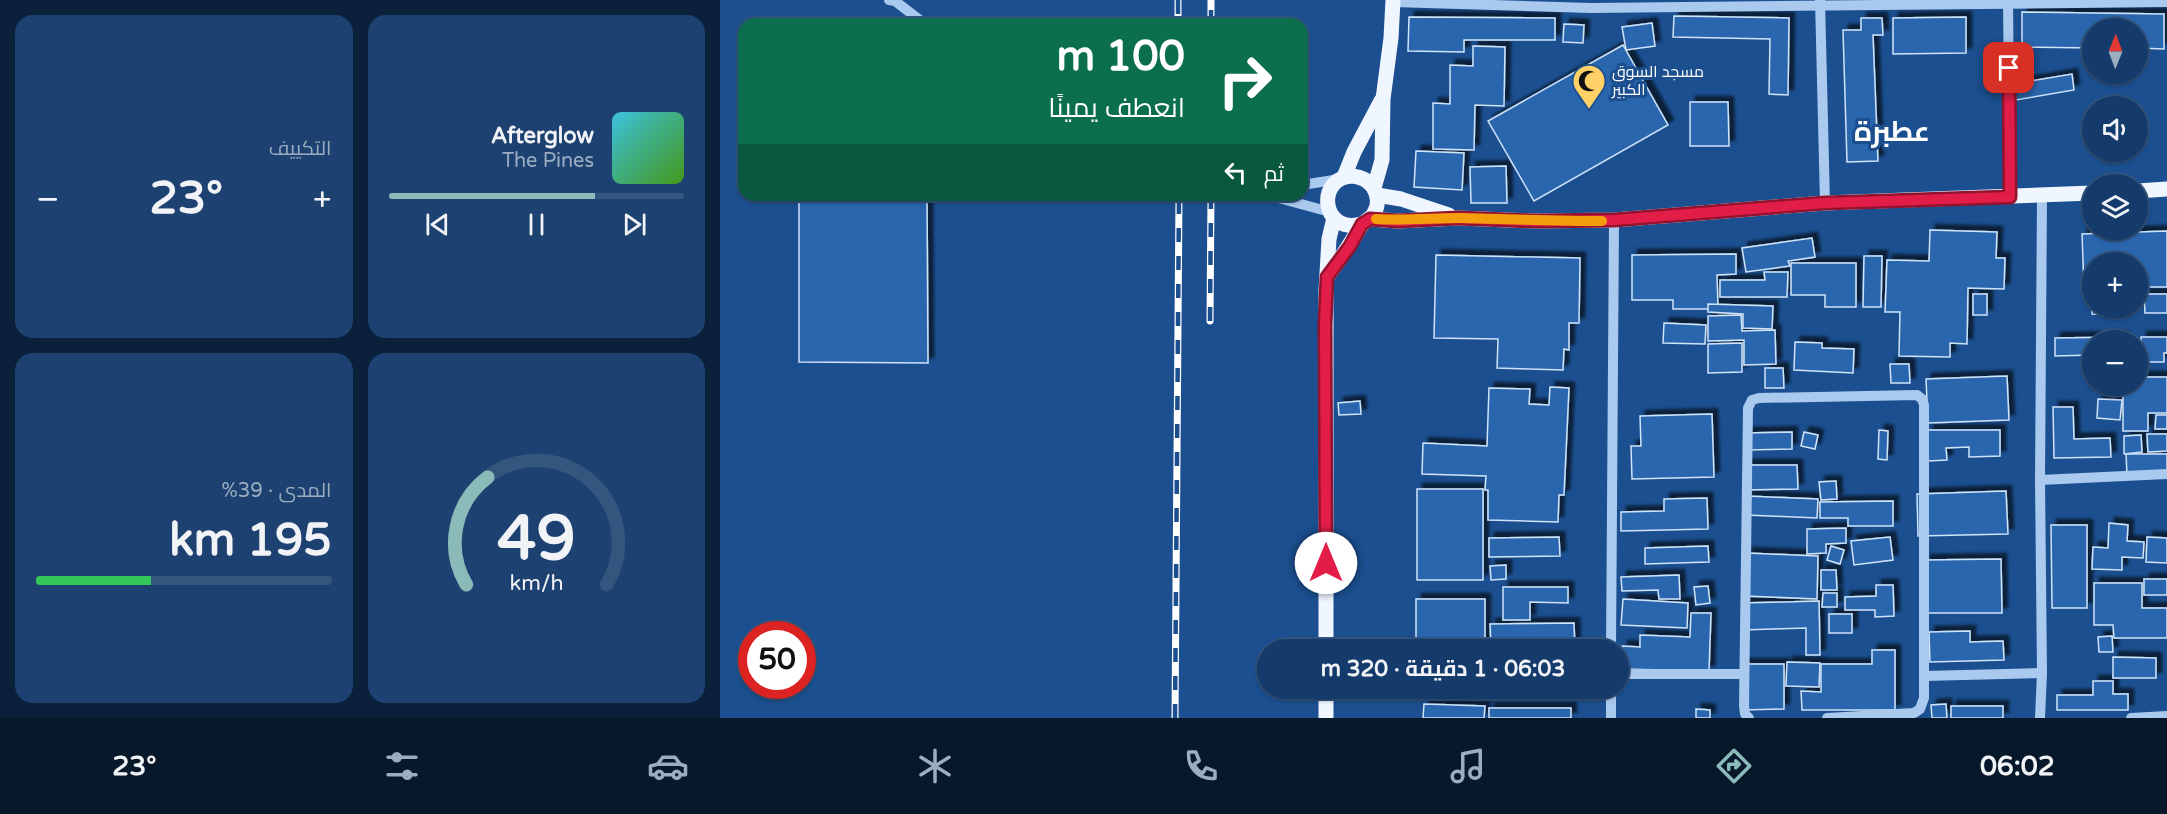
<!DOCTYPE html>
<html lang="ar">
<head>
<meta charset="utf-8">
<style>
	body { margin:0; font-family:"Varela Round",Cairo,sans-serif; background:#1d4271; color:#f1f3f6; direction:rtl; height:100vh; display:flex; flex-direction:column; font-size:22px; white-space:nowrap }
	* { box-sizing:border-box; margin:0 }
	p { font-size:20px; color:#9dadc1 }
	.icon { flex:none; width:33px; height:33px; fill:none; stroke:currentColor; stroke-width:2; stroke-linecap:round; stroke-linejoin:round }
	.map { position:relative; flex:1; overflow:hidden; direction:ltr }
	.side { display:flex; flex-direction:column; gap:15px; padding:15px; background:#0b203b; width:720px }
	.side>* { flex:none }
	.top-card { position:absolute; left:18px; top:18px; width:570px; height:183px; border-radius:18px; box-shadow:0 2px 4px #0004,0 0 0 2px #33557e; direction:rtl; background:#0b6e4f; color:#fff; overflow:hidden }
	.needle { width:39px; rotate:1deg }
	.tools { position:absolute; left:1362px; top:18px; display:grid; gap:12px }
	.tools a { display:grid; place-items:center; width:66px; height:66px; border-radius:50%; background:#143b6b; box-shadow:0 2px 4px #0004,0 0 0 2px #33557e; font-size:30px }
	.speed { position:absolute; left:18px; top:621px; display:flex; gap:12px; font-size:30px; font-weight:700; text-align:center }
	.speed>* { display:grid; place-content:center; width:78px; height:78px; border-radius:50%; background:#143b6b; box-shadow:0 2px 4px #0004,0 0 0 2px #33557e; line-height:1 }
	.speed .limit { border:9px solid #d22; background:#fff; color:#111 }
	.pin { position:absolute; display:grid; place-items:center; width:51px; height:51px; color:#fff; margin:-26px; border-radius:12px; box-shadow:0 3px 9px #0006 }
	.me { position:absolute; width:66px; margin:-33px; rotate:0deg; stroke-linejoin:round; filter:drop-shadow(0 0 4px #0008) }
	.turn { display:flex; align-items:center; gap:21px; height:126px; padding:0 24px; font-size:27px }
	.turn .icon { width:78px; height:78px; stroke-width:2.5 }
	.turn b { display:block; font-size:42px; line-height:51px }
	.then { display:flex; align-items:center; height:57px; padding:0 24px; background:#0003; gap:12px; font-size:22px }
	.big { font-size:45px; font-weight:700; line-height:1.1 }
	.side .tile { flex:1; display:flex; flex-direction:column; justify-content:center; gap:9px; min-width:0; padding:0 21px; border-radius:18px; background:#1d4271 }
	.side .dial { align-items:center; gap:0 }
	.dial svg { height:156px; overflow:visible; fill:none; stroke:#33557e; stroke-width:7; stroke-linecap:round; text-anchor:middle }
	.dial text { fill:#f1f3f6; stroke:none }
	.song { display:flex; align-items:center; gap:18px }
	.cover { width:72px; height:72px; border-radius:9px; background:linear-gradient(135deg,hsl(190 70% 55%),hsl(100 70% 35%)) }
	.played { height:6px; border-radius:3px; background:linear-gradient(90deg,#8bbbb9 70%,#33557e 70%) }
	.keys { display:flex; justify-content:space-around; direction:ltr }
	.heat { display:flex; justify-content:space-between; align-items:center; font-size:33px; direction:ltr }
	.charge { height:9px; border-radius:4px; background:linear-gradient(90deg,#34c759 39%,#33557e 0) }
	.side .tiles { flex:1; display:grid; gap:15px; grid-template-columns:repeat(2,1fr) }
	.trip { position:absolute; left:537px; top:639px; width:372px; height:60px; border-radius:30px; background:#143b6b; box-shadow:0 2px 4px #0004,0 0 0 2px #33557e; font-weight:700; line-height:60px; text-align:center; direction:rtl }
	.tab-bar { display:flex; height:96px; justify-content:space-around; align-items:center; background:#08182b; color:#9dadc1 }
	.tab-bar .icon { width:42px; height:42px }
	.tab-bar .selected { color:#8bbbb9 }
	.tab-bar b { font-size:27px; color:#f1f3f6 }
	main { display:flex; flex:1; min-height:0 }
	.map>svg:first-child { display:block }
	.building { fill:#2a66ad; stroke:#cfe3fa; stroke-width:1.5; filter:url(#shadow) }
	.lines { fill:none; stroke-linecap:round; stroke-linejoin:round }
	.minor { stroke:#a9c9ee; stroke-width:10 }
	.major { stroke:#f0f6ff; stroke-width:15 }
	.rail-casing { stroke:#fff; stroke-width:7 }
	.rail { stroke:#1b4f8f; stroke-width:4.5; stroke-dasharray:14; stroke-linecap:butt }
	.route-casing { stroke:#92132f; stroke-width:15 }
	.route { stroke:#e11d48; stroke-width:10 }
	.slow { stroke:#f59e0b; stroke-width:10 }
	.labels { text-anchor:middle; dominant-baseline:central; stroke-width:6; stroke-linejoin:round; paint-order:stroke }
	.poi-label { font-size:16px; fill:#fff; stroke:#1b4f8f; text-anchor:start }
	.town-label { font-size:28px; font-weight:bold; fill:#fff; stroke:#1b4f8f }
</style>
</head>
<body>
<main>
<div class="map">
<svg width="1447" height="718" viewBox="0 0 1447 718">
	<defs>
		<filter id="shadow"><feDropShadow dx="5.5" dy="-5.5" stdDeviation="1.5" flood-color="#0009"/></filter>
	</defs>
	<rect width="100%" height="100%" fill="#1b4f8f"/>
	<g class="building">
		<polygon points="1302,12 1444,14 1444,49 1418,48 1418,28 1372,28 1372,48 1302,47"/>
		<polygon points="954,16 1069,18 1068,95 1049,94 1050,39 953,37"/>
		<polygon points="689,17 835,18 835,40 744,40 744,52 688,51"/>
		<polygon points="1246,17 1246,53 1173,54 1173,18"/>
		<polygon points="1141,18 1162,18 1163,35 1153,35 1158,161 1127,162 1123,30 1141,30"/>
		<polygon points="932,23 935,46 906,50 902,27"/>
		<polygon points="844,24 864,25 863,43 843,42"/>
		<polygon points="903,45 948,125 814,201 768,121"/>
		<polygon points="753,46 785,47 784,106 755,105 754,150 713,149 713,103 730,104 730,65 753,66"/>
		<polygon points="1352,74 1354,90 1296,100 1293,84"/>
		<polygon points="970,102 1008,102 1009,146 970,146"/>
		<polygon points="696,151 744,153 742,190 694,187"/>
		<polygon points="786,166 787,203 751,203 750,167"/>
		<polygon points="79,195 207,195 208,363 79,362"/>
		<polygon points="1210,230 1277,232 1276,258 1285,258 1284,289 1248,288 1247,344 1230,343 1230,357 1179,356 1180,312 1165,312 1167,260 1209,261"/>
		<polygon points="1447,231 1447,287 1418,287 1418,262 1372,262 1372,289 1364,289 1362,234"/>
		<polygon points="1092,238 1095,257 1068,261 1070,266 1026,272 1022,248"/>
		<polygon points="1016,254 1016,274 997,275 998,309 953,309 953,300 912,300 912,255"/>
		<polygon points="716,255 860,258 859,323 849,323 849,350 844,349 843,370 777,368 778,339 714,338"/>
		<polygon points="1144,256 1162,256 1161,307 1143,307"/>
		<polygon points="1071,263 1136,263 1136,307 1105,307 1105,295 1071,295"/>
		<polygon points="1044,272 1068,272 1067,297 1000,297 1000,280 1045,280"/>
		<rect x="1253" y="294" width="14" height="21"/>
		<polygon points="1424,294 1447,294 1447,313 1425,313"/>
		<polygon points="988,304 1053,306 1052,329 1023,328 1023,314 988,312"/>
		<polygon points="1372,304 1372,308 1409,308 1409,315 1372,314"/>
		<polygon points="1021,315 1022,331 1055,330 1056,364 1024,365 1024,340 988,341 988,316"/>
		<polygon points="944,323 986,325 985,344 943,343"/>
		<polygon points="1404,337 1404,340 1372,340 1372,355 1335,356 1335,338"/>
		<polygon points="1421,337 1447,337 1447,353 1444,353 1444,362 1421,362"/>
		<polygon points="1075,342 1102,343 1102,348 1134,349 1133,373 1074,370"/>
		<polygon points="1022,343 1022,372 988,373 988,344"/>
		<polygon points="1170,364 1189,364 1190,383 1171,383"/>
		<polygon points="1045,368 1063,368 1064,388 1045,388"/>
		<polygon points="1287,376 1289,420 1208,423 1206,379"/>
		<polygon points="1418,377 1447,377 1447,413 1428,413 1428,431 1403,431 1403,386 1418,386"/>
		<polygon points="830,387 849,388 844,495 839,495 838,522 768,520 768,490 765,490 766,476 702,474 703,443 767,446 769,388 810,389 809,404 829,405"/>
		<polygon points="1378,399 1402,400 1400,420 1377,418"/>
		<polygon points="640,401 641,414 619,415 618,403"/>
		<polygon points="1333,407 1353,407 1354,439 1390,438 1391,457 1334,458"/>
		<polygon points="992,414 994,477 912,479 911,446 921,446 920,416"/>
		<polygon points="1436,415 1447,415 1447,429 1435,429"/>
		<polygon points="1159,430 1168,431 1167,460 1158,459"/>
		<polygon points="1208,430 1280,430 1280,456 1249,457 1249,447 1226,448 1227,460 1208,461"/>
		<polygon points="1072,432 1072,449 1027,450 1026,433"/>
		<polygon points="1084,432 1098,435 1095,449 1081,446"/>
		<polygon points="1427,434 1447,434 1447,451 1428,452"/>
		<polygon points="1421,435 1422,452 1404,454 1404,436"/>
		<polygon points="1406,454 1447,454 1447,473 1407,474"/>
		<polygon points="1024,465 1077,465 1078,489 1024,490"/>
		<polygon points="1116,481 1117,499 1101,500 1099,482"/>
		<rect x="697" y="489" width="66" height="91"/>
		<polygon points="1286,491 1288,534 1198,536 1197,494"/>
		<polygon points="1027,496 1098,499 1097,518 1026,515"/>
		<polygon points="987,498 988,529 901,531 901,512 944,511 944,499"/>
		<polygon points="1173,501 1173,526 1128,526 1128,518 1100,518 1100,502"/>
		<polygon points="1389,523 1408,525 1407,541 1424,542 1423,558 1402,557 1402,570 1372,569 1373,547 1388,548"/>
		<polygon points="1331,525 1367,525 1367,608 1332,608"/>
		<polygon points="1126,528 1126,543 1106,544 1106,553 1087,554 1087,529"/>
		<polygon points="839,537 840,556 769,557 769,538"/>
		<polygon points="1170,537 1173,560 1134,565 1131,541"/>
		<polygon points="1427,537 1447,538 1447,563 1426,562"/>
		<polygon points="988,546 989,562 925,564 925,548"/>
		<polygon points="1111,546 1124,550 1120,564 1107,560"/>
		<polygon points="1027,553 1098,556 1097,599 1025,596"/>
		<polygon points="1281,559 1282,613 1205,613 1205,560"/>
		<polygon points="786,565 786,579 771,580 770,566"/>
		<polygon points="1101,570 1116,570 1117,590 1101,590"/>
		<polygon points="959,575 960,599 939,599 938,590 902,591 901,577"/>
		<rect x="1424" y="579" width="23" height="16"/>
		<polygon points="1374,583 1422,583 1422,608 1447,608 1447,638 1394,638 1393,625 1374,625"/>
		<polygon points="1156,585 1173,585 1174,616 1155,617 1155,610 1125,610 1125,597 1156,596"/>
		<polygon points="988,586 990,603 976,605 974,587"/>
		<polygon points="783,587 848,587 848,603 810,602 810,620 783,620"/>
		<polygon points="1103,593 1117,593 1117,607 1102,607"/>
		<rect x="696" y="599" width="69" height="51"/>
		<polygon points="903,599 968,603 967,628 901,625"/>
		<polygon points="1099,601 1100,655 1086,655 1086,628 1023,630 1022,603"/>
		<polygon points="971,613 991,613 989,671 901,669 902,646 920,647 920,635 970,637"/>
		<rect x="1109" y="614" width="23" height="19"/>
		<polygon points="854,623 855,650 833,650 833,644 771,645 770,624"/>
		<polygon points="1250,631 1250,642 1283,641 1284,660 1210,662 1209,632"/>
		<polygon points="1392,636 1393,652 1379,652 1378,637"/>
		<polygon points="1152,650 1175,650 1175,710 1082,710 1081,691 1101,692 1101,664 1152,664"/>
		<polygon points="1393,657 1436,658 1436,678 1393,678"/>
		<polygon points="1067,662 1100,663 1099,687 1066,686"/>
		<polygon points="1021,664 1064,664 1064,709 1022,710"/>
		<polygon points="1373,681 1393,681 1393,694 1408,694 1408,710 1337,710 1337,695 1373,695"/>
		<polygon points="704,704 765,706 764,718 703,718"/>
		<polygon points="1226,704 1227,718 1212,718 1211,705"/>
		<rect x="1231" y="706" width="52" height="12"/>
		<rect x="769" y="708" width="82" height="10"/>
		<polygon points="976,709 990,710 990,718 976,718"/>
	</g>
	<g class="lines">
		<g class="minor">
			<polyline points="169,0 175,1 205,24"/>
			<polyline points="1100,0 1105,203"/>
			<polyline points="1288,0 1290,197"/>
			<polyline points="673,2 871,8 1447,2"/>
			<polyline points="582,185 620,179"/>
			<polyline points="548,195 610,212"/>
			<polyline points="1320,480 1447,474"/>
			<polyline points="891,650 894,220"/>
			<polyline points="898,674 1024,674"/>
			<polyline points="1204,676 1322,673"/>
			<polyline points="891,718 891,688"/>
			<polyline points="1029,718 1025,714 1024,706 1028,408 1032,400 1039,398 1197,395 1202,399 1204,405 1204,698 1200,709 1194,713 1107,718"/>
			<polyline points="1320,718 1322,673 1320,480 1322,196"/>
			<polyline points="1411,718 1447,716"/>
		</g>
		<g class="major">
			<polyline points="624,177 634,152 661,101"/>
			<polyline points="654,188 662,160 663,99 671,38 673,0"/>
			<polyline points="1418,191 1447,189"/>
			<polyline points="657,195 681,199 729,215"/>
			<polyline points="649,219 678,221 738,218 815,221 894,220 1105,203 1372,193"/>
			<path d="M607,277c13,-17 23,-33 34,-51 3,-5 10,-7 13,-13 5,-8 4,-18 -1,-26 -5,-7 -12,-10 -20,-11 -37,0 -33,59 9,48"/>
			<polyline points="606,650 606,290 609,239 614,218"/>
			<polyline points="606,718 606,688"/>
		</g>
		<g class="rail-casing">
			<g id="rail">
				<polyline points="458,0 458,24"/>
				<polyline points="491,24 491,0"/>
				<polyline points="490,321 491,195"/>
				<polyline points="455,718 459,195"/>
			</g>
		</g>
		<use href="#rail" class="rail"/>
	</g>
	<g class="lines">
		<g class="route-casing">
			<polyline id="route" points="606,563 605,324 607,277 630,246 642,224 650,219 678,221 738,218 815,221 894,220 1105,203 1290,197 1289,68"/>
		</g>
		<use href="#route" class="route"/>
		<path class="slow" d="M656,219c28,2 56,-1 83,-1 48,1 95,3 143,3"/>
	</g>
	<defs>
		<g id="mosque-pin" transform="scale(1.725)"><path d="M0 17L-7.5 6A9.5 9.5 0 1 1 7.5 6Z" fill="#ffd166" stroke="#1b4f8f"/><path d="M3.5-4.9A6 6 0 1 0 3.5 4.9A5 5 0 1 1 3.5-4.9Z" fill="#111"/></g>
	</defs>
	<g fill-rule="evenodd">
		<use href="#mosque-pin" x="869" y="81"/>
	</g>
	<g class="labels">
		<g class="poi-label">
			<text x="892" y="72">مسجد السوق<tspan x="892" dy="18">الكبير</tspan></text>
		</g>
		<g class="town-label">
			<text x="1172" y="132">عطبرة</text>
		</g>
	</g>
</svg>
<div class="tools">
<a><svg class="needle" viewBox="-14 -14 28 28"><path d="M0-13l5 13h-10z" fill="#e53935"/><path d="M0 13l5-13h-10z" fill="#9dadc1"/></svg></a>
<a><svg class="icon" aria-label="sound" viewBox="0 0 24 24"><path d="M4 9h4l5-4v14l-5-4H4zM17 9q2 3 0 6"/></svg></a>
<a><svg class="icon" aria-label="layers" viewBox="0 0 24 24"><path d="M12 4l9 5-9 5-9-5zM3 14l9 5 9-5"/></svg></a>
<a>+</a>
<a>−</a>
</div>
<div class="speed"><div class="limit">50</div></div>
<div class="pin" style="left:1289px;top:68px;background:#d93025"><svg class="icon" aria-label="arrive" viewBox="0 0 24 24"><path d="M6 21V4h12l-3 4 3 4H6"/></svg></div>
<svg class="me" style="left:606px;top:563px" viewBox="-20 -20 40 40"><circle r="19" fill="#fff"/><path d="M0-13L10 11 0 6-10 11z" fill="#e11d48"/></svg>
<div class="trip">06:03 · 1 دقيقة · 320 m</div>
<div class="top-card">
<div class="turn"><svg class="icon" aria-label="right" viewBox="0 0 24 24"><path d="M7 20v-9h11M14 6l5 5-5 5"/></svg><div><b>100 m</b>انعطف يمينًا</div></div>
<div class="then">ثم<svg class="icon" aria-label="left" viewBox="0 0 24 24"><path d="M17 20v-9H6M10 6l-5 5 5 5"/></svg></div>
</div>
</div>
<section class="side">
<div class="tiles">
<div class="tile">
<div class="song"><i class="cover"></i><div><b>Afterglow</b><p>The Pines</p></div></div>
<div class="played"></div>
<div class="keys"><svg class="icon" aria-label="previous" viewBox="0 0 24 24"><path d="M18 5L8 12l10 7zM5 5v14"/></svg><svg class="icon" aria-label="pause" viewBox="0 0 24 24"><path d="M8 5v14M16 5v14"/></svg><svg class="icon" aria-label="next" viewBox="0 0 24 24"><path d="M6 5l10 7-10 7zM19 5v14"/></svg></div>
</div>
<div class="tile"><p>التكييف</p>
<div class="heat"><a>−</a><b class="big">23°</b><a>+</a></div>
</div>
<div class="tile dial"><svg viewBox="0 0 100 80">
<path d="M14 69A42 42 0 1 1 86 69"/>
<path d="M14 69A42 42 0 0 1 25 14" stroke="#8bbbb9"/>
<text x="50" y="56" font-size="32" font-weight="700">49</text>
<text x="50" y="72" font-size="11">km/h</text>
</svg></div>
<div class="tile"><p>المدى · 39%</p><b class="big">195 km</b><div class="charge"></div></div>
</div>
</section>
</main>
<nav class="tab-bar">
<b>06:02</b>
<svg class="icon selected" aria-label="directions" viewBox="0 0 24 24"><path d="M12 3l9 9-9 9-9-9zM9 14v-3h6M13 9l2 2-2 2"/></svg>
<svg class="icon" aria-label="music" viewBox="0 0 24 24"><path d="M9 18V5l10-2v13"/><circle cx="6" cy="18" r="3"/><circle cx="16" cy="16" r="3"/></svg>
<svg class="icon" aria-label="phone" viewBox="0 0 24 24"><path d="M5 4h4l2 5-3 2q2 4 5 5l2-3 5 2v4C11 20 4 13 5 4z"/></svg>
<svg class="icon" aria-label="climate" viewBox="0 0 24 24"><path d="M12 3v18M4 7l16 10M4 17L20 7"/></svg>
<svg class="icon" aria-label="car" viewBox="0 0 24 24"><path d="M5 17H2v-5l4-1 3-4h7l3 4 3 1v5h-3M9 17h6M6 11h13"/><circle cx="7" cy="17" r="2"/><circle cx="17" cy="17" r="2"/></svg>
<svg class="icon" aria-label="filters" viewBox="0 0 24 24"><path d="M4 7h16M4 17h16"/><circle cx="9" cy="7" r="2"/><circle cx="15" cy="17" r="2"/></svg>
<b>23°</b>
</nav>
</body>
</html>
